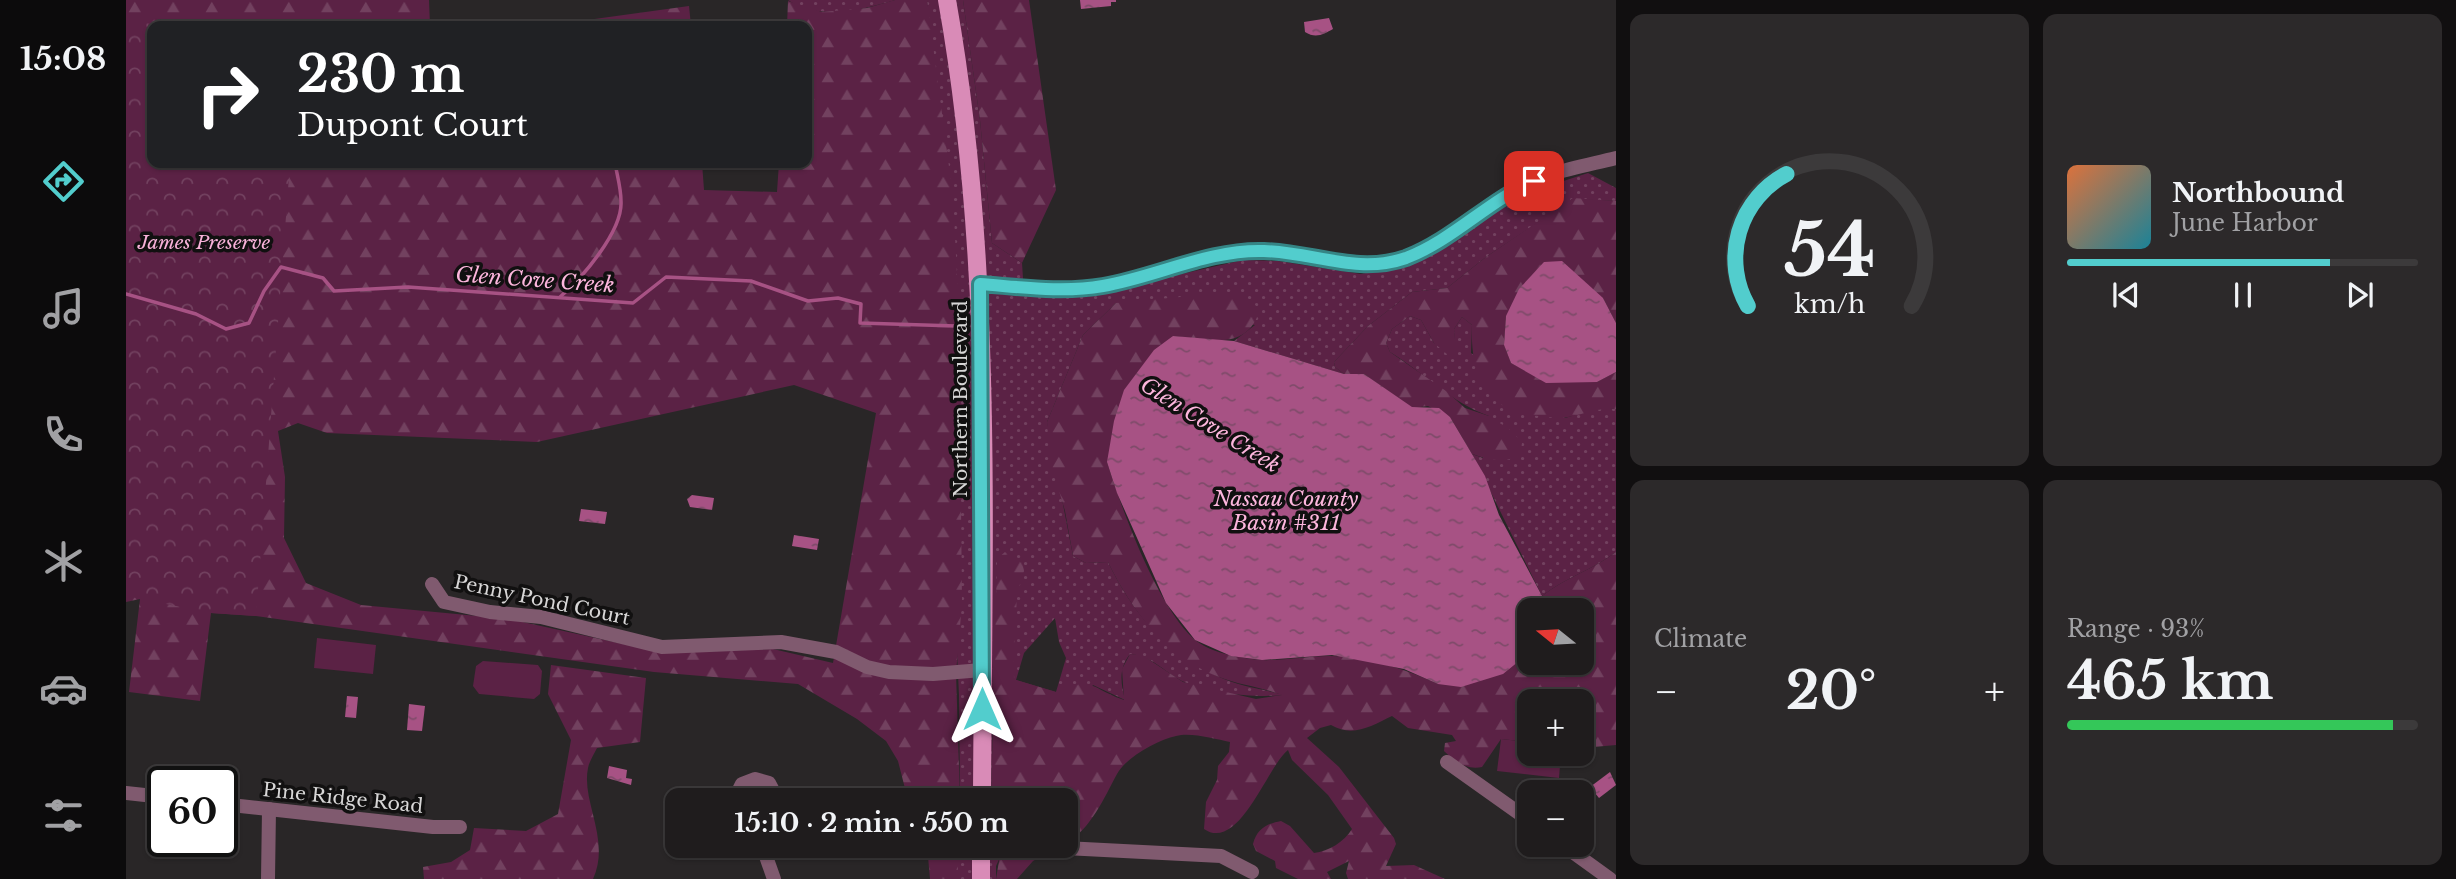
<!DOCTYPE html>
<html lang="en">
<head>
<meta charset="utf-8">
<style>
	body { margin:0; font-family:"Libre Baskerville",serif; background:#2c292a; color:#f1f3f6; height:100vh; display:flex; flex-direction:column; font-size:26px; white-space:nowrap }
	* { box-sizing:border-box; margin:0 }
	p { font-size:23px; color:#a1a1a4 }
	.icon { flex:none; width:38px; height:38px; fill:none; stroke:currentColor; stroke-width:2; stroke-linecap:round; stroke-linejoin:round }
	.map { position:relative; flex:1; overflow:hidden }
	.drawer { display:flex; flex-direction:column; gap:14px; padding:14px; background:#110f10; width:840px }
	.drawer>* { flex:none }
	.top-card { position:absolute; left:21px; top:21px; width:665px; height:147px; border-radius:14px; box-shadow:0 2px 5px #0004,0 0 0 2px #3c3a3b; background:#202124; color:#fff; overflow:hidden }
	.needle { width:46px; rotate:288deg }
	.tools { position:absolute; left:1391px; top:598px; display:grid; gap:14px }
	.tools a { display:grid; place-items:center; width:77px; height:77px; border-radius:14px; background:#1f1c1d; box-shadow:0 2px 5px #0004,0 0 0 2px #3c3a3b; font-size:35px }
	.speed { position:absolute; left:21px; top:766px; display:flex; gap:14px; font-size:35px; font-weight:700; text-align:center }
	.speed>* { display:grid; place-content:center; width:91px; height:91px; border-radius:50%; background:#1f1c1d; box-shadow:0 2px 5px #0004,0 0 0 2px #3c3a3b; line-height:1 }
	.speed .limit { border:4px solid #111; border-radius:10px; background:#fff; color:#111 }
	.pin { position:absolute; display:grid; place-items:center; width:60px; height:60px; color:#fff; margin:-30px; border-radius:14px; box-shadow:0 4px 10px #0006 }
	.me { position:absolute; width:77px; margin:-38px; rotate:0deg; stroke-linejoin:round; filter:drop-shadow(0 0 5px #0008) }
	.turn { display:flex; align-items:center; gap:24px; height:147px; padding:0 35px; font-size:32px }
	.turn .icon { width:91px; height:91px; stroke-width:2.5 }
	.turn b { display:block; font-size:49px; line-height:60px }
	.big { font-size:52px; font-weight:700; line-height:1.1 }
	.drawer .tile { flex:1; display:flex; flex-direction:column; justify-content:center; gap:10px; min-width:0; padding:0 24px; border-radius:14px; background:#2c292a }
	.drawer .dial { align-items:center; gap:0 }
	.dial svg { height:182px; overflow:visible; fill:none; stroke:#3c3a3b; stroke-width:7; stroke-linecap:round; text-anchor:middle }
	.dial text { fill:#f1f3f6; stroke:none }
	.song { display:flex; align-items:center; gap:21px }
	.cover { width:84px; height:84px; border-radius:10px; background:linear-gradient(135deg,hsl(20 70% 55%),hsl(190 70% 35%)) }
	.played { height:7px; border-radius:4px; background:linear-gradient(90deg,#52cdcd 75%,#3c3a3b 75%) }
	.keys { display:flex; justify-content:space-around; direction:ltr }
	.heat { display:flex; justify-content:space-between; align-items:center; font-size:38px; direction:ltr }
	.charge { height:10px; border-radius:5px; background:linear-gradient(90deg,#34c759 93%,#3c3a3b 0) }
	.drawer .tiles { flex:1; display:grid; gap:14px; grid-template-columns:repeat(2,1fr) }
	.trip { position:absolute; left:539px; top:788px; width:413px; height:70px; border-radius:14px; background:#1f1c1d; box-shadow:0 2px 5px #0004,0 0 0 2px #3c3a3b; font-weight:700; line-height:70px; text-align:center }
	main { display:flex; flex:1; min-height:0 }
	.menu { display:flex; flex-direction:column; width:126px; justify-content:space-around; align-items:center; background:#0c0b0c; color:#a1a1a4 }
	.menu .icon { width:49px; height:49px }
	.menu .current { color:#52cdcd }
	.menu b { font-size:32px; color:#f1f3f6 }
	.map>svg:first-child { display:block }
	.grass { fill:url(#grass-dots); fill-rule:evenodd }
	.forest { fill:url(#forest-firs); fill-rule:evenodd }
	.park { fill:url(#park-crowns) }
	.garden { fill:#5b2245 }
	.water { fill:url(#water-ripples) }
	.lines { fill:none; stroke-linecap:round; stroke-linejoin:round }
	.stream { stroke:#a75284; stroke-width:3.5 }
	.minor { stroke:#805a6f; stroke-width:14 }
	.primary { stroke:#d98bb7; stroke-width:18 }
	.route-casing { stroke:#358585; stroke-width:18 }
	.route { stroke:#52cdcd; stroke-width:12 }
	.labels { text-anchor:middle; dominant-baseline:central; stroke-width:7; stroke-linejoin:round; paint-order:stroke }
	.park-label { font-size:19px; font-style:italic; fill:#f8b2d9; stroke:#111010 }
	.street-label { font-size:19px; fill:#d7d6d6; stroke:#111010 }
	.water-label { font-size:21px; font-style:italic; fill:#fdb6dd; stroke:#111010 }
</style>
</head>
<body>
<main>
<nav class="menu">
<b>15:08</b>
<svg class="icon current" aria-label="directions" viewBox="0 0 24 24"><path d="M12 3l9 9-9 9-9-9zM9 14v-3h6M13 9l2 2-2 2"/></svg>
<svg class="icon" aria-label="music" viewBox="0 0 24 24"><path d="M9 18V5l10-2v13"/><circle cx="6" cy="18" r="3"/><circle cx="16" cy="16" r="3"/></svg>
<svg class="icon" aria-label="phone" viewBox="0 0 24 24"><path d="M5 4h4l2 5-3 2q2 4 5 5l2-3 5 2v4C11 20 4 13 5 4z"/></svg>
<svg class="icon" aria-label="climate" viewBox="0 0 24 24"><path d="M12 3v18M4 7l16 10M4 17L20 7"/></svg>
<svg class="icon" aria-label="car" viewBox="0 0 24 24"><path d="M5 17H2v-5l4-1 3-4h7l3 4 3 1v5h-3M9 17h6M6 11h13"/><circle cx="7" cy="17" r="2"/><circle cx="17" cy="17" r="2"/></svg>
<svg class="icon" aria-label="filters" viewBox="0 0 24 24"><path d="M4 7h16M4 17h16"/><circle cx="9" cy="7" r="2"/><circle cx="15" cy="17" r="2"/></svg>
</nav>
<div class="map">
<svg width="1490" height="879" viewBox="0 0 1490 879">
	<defs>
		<pattern id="grass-dots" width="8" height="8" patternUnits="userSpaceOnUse" patternTransform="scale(1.75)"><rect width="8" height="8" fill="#5b2245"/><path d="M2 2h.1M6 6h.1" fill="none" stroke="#72415f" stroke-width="1.8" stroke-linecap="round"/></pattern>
		<pattern id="forest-firs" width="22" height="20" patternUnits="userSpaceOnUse" patternTransform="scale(1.75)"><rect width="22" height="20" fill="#5b2245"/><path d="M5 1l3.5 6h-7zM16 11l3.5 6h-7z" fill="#72415f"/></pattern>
		<pattern id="park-crowns" width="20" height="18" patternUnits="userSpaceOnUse" patternTransform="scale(1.75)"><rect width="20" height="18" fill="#5b2245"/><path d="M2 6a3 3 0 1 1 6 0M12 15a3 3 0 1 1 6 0" fill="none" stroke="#72415f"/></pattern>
		<pattern id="water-ripples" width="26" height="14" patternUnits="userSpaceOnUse" patternTransform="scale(1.75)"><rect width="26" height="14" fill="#a75284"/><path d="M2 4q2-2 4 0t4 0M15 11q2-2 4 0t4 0" fill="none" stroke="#7e4b69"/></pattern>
	</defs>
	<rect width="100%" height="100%" fill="#292627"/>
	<g class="grass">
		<path d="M662,0h107c-33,10 -77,21 -107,0z"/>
		<path d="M801,0h36l17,120 12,123 30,20 2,31 61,2 158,-36 35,1 83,13 48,-10 39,-19 39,-29 46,-25 55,-18 28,15v13l-43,-2 -87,58 -39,31 -35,4 -44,34 -34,36 1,5 9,7 -110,-33 21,-16 -139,-22 -33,32 -36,87 26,134 13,7 22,-1c24,50 57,90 109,114 20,10 46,13 67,19 -26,3 -77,-1 -102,-14 -19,-10 -30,-25 -52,-27 -12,15 -9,30 -5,46l-32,-15 -16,24 -84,1 -2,90h-31l-1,-105zM929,618l4,24 7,16 -10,34 -40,-12 8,-27z"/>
		<path d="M1284,316l11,4 13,23 21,7 -1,-21 8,-12 10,8 -1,28 94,65 38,-11 13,2v143c-25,19 -50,25 -74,44l-70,-142 11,4 6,-42c-37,-13 -65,-43 -99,-64l-4,-9 6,-14z"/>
		<polygon points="628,789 635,791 640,800 616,800 620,792"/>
		<polygon points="832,845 873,845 876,853 870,866 870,879 832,879"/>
	</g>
	<g class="forest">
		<path d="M0,0h303l1,26h-278v137h550l2,27 73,2 2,-29h28v-137h-20l1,-25 34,11 45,-4 28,-8h32l26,197 6,117 3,289 -6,70 4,127h-52l-10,-39 -12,-20 -29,-22 -59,-35 -144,-12 -398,-56 -45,-3 -11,88 -71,-9 11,-93 -14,3zM668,385l82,28 -43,250 -60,-14 -109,4 -155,-34 -148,-14 -55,-22 -22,-45 1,-61 -7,-46 20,-8 29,10 210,9z"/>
		<polygon points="837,0 903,0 930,190 896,263 866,243 854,120"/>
		<polygon points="563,6 565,26 421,26 425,25"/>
		<path d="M1447,198l43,3v122l-13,-25 -97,18 -2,29 7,18 15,8 71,11 19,-10v37c-18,-2 -31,5 -48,8 -9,2 -19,0 -28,-1 -55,-3 -70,-42 -68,-91l-10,-8 -8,12 2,21 -8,5 -14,-12 -13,-23 -11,-4 -18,13 -6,14 4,9 56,39 19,17 24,8 23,15 10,12 -2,11c-14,11 -33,5 -48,0l-22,-37 -22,-11 -16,2 -48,-34h-20l-9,-7 -1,-5 34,-36 44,-34 35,-4 39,-31z"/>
		<path d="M1107,292l20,9 6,11c-13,40 -53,27 -86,24l-66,126c15,48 50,144 87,177 16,14 46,19 66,21 23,1 46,-4 70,-4 36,0 75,13 108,28l86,-26 5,-14 1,19h52v-52h-41l1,-15c24,-19 49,-25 74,-44v193l-34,3v-46h-52l-1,40 -28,-3 -19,28c-16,3 -27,-5 -38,-16l1,-8 11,-2 -4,-6 -44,-7 -16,-12c-21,10 -39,22 -61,9l-11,3 -13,10 32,29 55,71 2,6 -10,22 28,-1 31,14h-97l-2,-6 3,-12 -22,11 4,7h-33l-22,-11 -1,-7 -19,-10 -3,-7c4,-15 13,-20 28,-23l9,5 24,27c15,-2 30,-11 38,-24l-24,-34 -36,-35 -4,-10c-20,15 -49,103 -84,79l2,-27 11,-22 1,-14 11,-14 1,-10c-15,-3 -39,-10 -54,-6 -18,4 -50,21 -59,38 -13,24 -26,55 -51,69v-43h-75l6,-241 8,-7 17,8 2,11 -7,23 -4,80 3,6 40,12c37,-17 35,-3 68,8l-2,-31 8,-15 12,1 41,27 73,17 26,-4c-20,-8 -43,-10 -63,-18 -53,-20 -87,-66 -111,-115l-22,1 -13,-7 -8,-45 -15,-51 -3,-38 36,-87 33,-32z"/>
		<path d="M425,665l95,13 -6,64 -43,6c-3,6 -8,14 -9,20 -7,33 23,72 5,111h-169l-1,-12 28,-5 19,-12 4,-22 52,3 32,-17 13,-74 -23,-46z"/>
		<polygon points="801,845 832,845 832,879 804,879"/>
		<polygon points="875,849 921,853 907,861 891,879 870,879"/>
	</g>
	<polygon class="park" points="0,23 131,26 26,26 26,163 164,163 130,616 85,613 0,596"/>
	<g class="garden">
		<polygon points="191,638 250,645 247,674 188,668"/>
		<polygon points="357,661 412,665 416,671 414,694 408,699 353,694 347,686 350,666"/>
		<polygon points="1375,739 1403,742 1404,754 1435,754 1433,778 1371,771"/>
	</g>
	<g class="water">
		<polygon points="954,0 990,0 990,2 985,2 985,6 955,9"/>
		<path d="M1203,18l4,11c-9,5 -17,10 -28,3l-1,-10z"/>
		<polygon points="1436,261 1477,298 1490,323 1490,372 1471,382 1420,383 1385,363 1378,345 1380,316 1393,289 1418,262"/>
		<polygon points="1047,336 1108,341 1218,374 1238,374 1286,407 1313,408 1324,417 1359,476 1373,515 1416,596 1415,611 1404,611 1403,644 1398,657 1377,674 1335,687 1312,684 1278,669 1206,655 1136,660 1105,656 1069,640 1040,603 991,493 981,462 988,421 998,390 1028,350"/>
		<polygon points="566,495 588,498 586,510 564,507 561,499"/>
		<polygon points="455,509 481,512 479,524 453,521"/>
		<polygon points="668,535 693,539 691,550 666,546"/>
		<polygon points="221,696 232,697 230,718 219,717"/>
		<polygon points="283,704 299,706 296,731 281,730"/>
		<polygon points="483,766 501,770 500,778 506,779 505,785 481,778"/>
		<polygon points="1484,772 1490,785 1473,798 1464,787"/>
	</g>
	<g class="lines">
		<g class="stream">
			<polyline points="0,294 70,314 100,329 123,323 138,291 155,267 197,278 208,291 282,287 507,303 540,277 625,281 682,301 712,298 735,304 734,323 830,326"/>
			<path d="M434,297c22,-19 63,-66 61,-96 0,-13 -4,-26 -6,-38"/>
		</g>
		<g class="minor">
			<path d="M854,284c41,3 81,8 122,2 54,-9 109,-38 165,-35 48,2 93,25 140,6 38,-16 68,-44 103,-65 32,-19 70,-25 106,-34"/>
			<polyline points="306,584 318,602 364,612 415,617 536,647 655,642 710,652 741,667 763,672 807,674 856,670"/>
			<polyline points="1321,762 1404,821"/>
			<polyline points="0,793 37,797"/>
			<polyline points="608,800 616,784 629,779 643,783 652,800"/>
			<polyline points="96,804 307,827 334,827"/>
			<polyline points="636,845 648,879"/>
			<polyline points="879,845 1095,856 1126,872"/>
			<polyline points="1437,845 1484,879"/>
			<polyline points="142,879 143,809"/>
		</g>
		<g class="primary">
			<path d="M821,0c47,263 36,533 35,800"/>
			<polyline points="855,879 855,845"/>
		</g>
	</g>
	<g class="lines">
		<g class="route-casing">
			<path id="route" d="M856,709l-2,-425c41,3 82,9 123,2 53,-9 107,-37 161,-35 49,1 93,24 142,7 47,-18 82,-57 128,-77"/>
		</g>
		<use href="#route" class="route"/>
	</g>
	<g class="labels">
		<g class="park-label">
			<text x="78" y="242">James Preserve</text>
		</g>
		<g class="street-label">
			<text transform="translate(834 399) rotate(-90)">Northern Boulevard</text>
			<text transform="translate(416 600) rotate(12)">Penny Pond Court</text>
			<text transform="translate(217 798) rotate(6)">Pine Ridge Road</text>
		</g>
		<g class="water-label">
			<text transform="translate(409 280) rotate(4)">Glen Cove Creek</text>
			<text transform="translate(1084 425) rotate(32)">Glen Cove Creek</text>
			<text x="1160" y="499">Nassau County<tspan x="1160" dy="24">Basin #311</tspan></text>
		</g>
	</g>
</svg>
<div class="tools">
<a><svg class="needle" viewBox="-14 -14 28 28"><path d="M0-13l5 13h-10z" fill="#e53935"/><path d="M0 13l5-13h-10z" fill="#a1a1a4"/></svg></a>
<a>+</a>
<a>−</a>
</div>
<div class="speed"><div class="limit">60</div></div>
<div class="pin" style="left:1408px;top:181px;background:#d93025"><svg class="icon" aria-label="arrive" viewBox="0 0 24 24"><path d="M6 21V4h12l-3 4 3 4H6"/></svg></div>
<svg class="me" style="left:856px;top:709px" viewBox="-20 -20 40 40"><path d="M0-17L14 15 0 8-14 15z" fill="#52cdcd" stroke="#fff" stroke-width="4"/></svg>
<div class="trip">15:10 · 2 min · 550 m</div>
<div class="top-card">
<div class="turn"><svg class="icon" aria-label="right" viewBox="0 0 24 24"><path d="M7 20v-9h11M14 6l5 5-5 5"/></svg><div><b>230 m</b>Dupont Court</div></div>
</div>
</div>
<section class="drawer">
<div class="tiles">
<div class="tile dial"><svg viewBox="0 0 100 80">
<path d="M14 69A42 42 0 1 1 86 69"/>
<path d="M14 69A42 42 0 0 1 31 11" stroke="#52cdcd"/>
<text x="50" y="56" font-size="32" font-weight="700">54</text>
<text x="50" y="72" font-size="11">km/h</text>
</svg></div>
<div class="tile">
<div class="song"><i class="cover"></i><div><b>Northbound</b><p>June Harbor</p></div></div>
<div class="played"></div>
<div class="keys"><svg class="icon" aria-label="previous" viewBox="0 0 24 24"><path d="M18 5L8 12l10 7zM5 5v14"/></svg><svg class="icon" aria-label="pause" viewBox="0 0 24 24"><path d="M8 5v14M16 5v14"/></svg><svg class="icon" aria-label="next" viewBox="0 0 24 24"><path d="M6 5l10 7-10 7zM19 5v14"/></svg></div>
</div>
<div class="tile"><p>Climate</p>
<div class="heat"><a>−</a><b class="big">20°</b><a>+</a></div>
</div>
<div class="tile"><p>Range · 93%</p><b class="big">465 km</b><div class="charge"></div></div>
</div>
</section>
</main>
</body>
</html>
